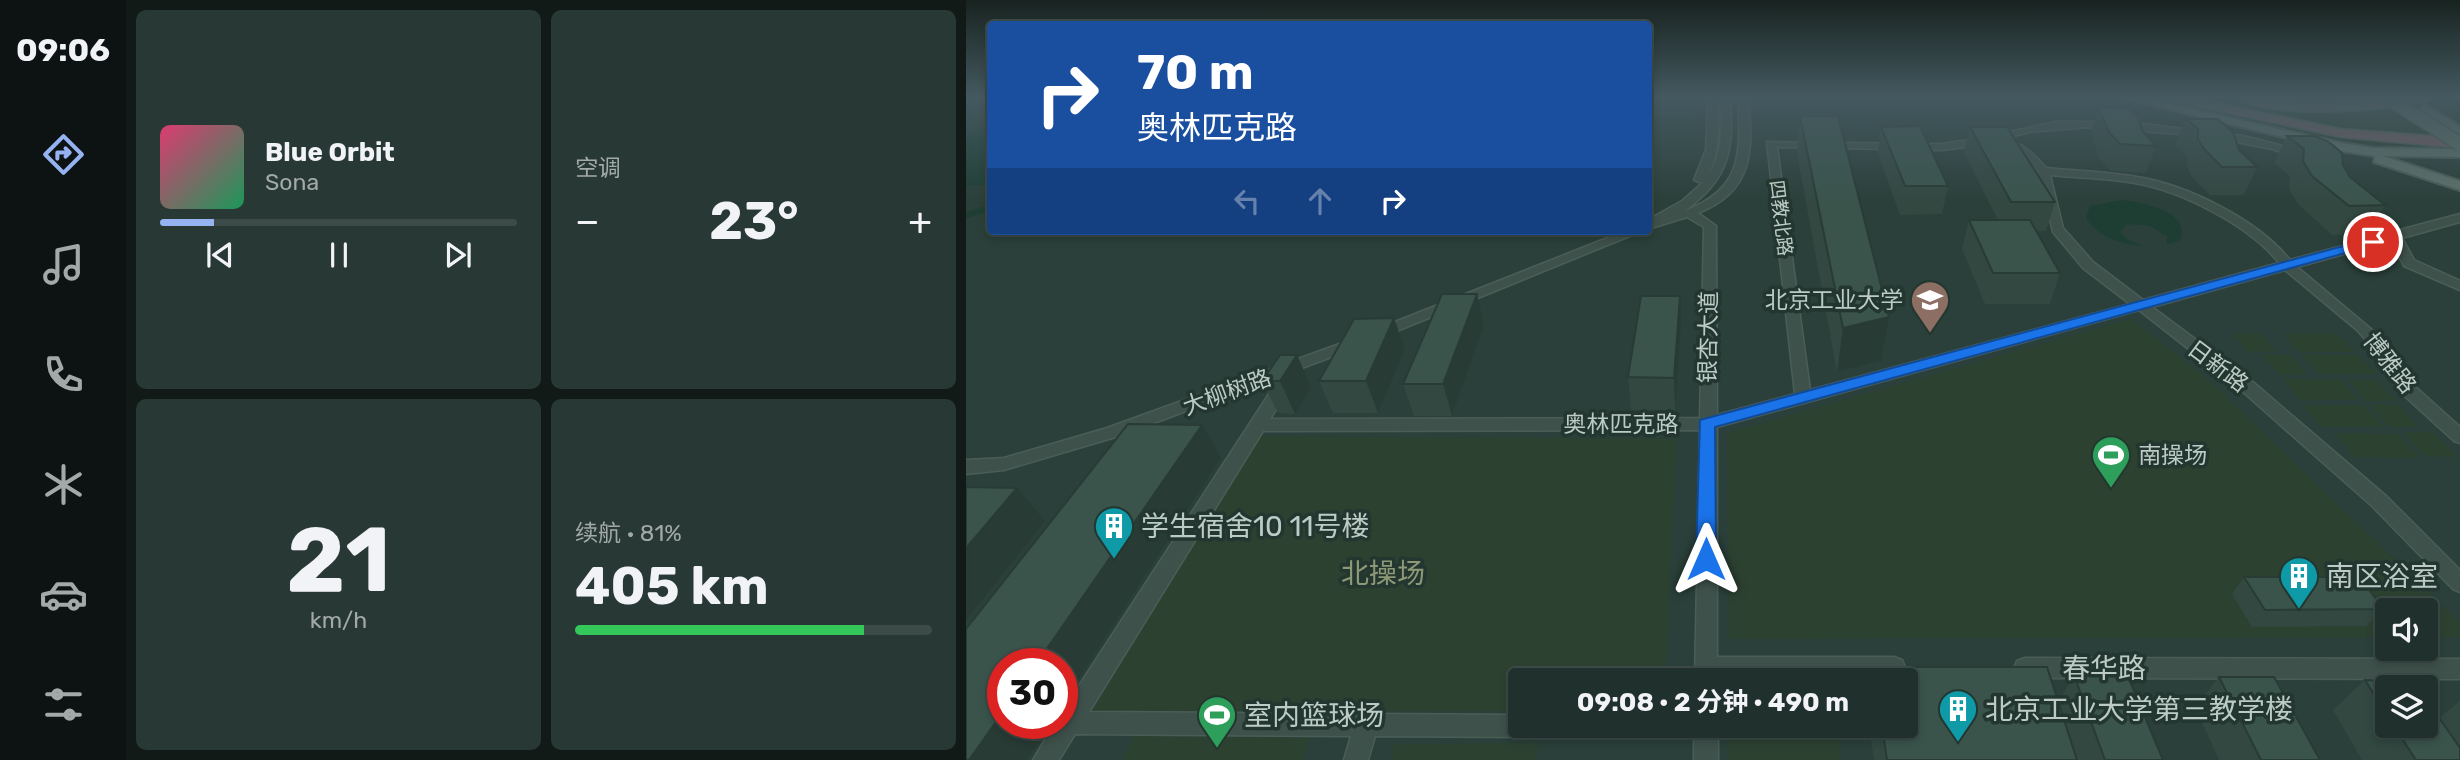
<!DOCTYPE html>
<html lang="zh">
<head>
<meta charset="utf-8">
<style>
	body { margin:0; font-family:Rubik,"Noto Sans SC",sans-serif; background:#283834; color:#f1f3f6; height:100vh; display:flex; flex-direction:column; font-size:26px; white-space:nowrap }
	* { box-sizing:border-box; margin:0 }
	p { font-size:23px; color:#a2a9a9 }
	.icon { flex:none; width:38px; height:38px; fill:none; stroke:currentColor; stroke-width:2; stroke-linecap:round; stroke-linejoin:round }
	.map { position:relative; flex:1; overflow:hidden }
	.sheet { display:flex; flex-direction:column; gap:10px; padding:10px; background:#121a18; width:840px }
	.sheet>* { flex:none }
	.guide { position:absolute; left:21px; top:21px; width:665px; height:214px; border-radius:7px; box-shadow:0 4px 10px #0003,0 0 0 2px #3d4b48; background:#1a4fa0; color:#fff; overflow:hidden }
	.buttons { position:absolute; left:1409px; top:598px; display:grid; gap:14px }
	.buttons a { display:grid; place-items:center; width:63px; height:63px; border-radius:7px; background:#20302c; box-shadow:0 4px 10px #0003,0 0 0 2px #3d4b48; font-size:35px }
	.speed { position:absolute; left:21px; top:648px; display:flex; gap:14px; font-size:35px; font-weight:700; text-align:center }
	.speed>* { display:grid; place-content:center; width:91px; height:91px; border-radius:50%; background:#20302c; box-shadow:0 4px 10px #0003,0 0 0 2px #3d4b48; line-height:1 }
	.speed .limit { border:10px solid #d22; background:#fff; color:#111 }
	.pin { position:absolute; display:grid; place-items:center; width:60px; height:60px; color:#fff; margin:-30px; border:4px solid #fff; border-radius:50%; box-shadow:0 2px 7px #0007 }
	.me { position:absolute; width:77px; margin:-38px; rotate:0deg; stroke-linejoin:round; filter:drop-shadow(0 0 5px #0008) }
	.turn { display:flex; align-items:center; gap:24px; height:147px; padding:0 35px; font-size:32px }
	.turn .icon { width:91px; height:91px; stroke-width:2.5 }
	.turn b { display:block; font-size:49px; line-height:60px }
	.lanes { display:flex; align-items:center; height:66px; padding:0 35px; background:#0003; justify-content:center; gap:35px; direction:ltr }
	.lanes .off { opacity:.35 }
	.big { font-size:52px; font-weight:700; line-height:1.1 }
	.sheet .tile { flex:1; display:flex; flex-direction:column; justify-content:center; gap:10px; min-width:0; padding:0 24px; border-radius:10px; background:#283834 }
	.sheet .dial { align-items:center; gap:0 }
	.dial b { font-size:91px; line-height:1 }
	.song { display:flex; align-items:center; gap:21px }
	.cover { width:84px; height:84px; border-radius:10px; background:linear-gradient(135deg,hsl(340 70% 55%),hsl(150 70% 35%)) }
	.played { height:7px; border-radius:4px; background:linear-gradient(90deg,#95b2f1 15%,#3d4b48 15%) }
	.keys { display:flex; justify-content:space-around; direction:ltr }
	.heat { display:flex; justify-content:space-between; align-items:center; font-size:38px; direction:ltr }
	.charge { height:10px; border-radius:5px; background:linear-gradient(90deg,#34c759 81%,#3d4b48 0) }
	.sheet .tiles { flex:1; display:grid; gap:10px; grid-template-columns:repeat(2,1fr) }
	.trip { position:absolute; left:542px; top:668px; width:410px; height:70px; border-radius:7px; background:#20302c; box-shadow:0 4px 10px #0003,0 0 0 2px #3d4b48; font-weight:700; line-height:70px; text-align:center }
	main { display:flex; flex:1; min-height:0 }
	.dock { display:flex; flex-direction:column; width:126px; justify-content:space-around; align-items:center; background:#0d1312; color:#a2a9a9 }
	.dock .icon { width:49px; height:49px }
	.dock .on { color:#95b2f1 }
	.dock b { font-size:32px; color:#f1f3f6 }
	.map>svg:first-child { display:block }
	.green { fill:#2d4131 }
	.water { fill:#1e3e34 }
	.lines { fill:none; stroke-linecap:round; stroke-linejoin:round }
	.canal { fill:#1e3e34; fill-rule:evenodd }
	.minor-casing { stroke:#4b5d57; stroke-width:3 }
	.major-casing { stroke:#4b5d57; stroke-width:4 }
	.highway-casing { stroke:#4c5e58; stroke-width:3 }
	.minor { fill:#3f514b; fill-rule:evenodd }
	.major { fill:#5d706a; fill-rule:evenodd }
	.highway { fill:#755d64; fill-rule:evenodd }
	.major-bridge-casing { stroke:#4b5d57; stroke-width:16; stroke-linecap:butt }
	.major-bridge { stroke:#5d706a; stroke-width:13 }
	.wall { fill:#324841 }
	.shaded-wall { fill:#293b35 }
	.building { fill:#3a544c; stroke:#293b35; stroke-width:2 }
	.route { fill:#1a73e8; stroke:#114b97; stroke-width:2 }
	.labels { text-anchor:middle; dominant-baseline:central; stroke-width:7; stroke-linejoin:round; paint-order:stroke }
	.far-street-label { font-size:19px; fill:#bccbc6; stroke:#233630 }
	.poi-label { font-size:23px; fill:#bccbc6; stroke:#233630; text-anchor:end }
	.street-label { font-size:23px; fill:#bccbc6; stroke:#233630 }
	.near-poi-label { font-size:28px; fill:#bccbc6; stroke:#233630; text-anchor:start }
	.near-park-label { font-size:28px; fill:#8d9876; stroke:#233630 }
	.near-street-label { font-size:28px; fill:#bccbc6; stroke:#233630 }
</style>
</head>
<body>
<main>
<nav class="dock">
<b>09:06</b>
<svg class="icon on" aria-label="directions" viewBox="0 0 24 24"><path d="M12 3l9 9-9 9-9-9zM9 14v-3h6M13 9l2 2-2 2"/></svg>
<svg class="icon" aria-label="music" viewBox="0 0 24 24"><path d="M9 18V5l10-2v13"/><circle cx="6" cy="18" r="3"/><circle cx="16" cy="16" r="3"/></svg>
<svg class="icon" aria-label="phone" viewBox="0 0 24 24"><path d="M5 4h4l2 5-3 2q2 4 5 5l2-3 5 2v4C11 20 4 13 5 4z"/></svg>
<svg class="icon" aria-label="climate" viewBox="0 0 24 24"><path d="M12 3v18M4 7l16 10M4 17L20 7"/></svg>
<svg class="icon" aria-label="car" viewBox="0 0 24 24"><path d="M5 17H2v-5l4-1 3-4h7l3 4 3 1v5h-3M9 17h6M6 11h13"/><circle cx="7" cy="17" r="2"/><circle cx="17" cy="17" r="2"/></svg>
<svg class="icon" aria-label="filters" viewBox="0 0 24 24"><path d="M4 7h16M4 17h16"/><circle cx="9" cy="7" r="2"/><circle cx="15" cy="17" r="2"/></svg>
</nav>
<section class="sheet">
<div class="tiles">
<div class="tile">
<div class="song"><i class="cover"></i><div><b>Blue Orbit</b><p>Sona</p></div></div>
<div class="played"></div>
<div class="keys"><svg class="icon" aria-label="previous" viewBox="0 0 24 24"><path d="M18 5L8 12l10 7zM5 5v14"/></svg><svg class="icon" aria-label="pause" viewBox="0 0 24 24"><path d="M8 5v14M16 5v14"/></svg><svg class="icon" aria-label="next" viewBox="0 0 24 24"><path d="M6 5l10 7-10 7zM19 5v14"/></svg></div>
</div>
<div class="tile"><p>空调</p>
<div class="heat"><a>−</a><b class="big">23°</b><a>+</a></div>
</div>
<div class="tile dial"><b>21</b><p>km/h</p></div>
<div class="tile"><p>续航 · 81%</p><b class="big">405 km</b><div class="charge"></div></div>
</div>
</section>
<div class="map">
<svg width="1494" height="760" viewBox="0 0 1494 760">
	<rect width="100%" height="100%" fill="#2b403a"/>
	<g class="green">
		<polygon points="1161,96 1183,96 1366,134 1484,150 1397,148 1330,136"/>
		<path d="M1209,96h43l1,4c82,14 159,14 241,-4v43c-98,-3 -190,-22 -285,-43z"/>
		<path d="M1259,96h183c-61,12 -121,9 -183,0z"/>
		<polygon points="1165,319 1245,382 1494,623 1494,637 1460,637 1460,611 1421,611 1421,637 763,639 761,433"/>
		<polygon points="1268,334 1295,334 1310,352 1282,352"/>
		<polygon points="1317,334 1372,334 1389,352 1333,352"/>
		<polygon points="1297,355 1325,355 1341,375 1313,374"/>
		<polygon points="1336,355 1393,355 1411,374 1353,374"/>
		<polygon points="1317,379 1375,380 1393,400 1333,400"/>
		<polygon points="1382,380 1410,380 1430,401 1400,401"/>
		<polygon points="1403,404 1433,405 1453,427 1422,427"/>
		<polygon points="1337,405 1398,405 1417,427 1354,427"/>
		<polygon points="1437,432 1468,432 1491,457 1459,456"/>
		<polygon points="1369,433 1433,434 1454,458 1389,457"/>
		<polygon points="295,436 710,439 700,681 555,681 555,711 124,711"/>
		<polygon points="761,726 871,726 875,760 762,760"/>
		<polygon points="169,736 344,738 335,760 156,760"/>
		<polygon points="572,743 569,760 424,760 428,744"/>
	</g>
	<g class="water">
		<polygon points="24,123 24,185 0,186 0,138"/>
		<path d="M1156,200c18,2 65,10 60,37l-3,4 -12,3v-8l-18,-10 -22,-2 -7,8 8,8 15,6c-21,-2 -46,-9 -57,-28l4,-12z"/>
	</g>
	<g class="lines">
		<polygon class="canal" points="24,205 24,211 0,218 0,212"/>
		<g class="minor-casing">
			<g id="minor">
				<path d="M742,96h10c0,26 3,55 -10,79 17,-25 13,-51 12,-79h10c4,52 0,84 -46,115 61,-22 56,-60 54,-115h10c5,53 7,95 -50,117l18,13 1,189 78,-21 -28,-252 174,2 35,-5 80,-17h71l116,14 36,9 27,11 -5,3 -29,-10 -66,-13 -117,-9 -60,5 -53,14 -35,4 -164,-3 33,243 320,-86 -47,-36 -30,-36 -15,-60 -13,-15 -23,-13v-4c18,-1 34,16 44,28 30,3 62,4 91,9 51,8 121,43 153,83l94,-25 -24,-28v-6h8l20,25 8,5 64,-17v8l-58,16 12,22 46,21v9l-56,-24 -13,-25 -94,26 81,68 32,47 50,45v16l-6,-2 -56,-51 -31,-49 -10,-11 -72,-60 -133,37 102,76 132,113 74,74v22l-7,-3 -81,-83 -130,-115 -103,-81 -422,117v230h177l8,3 3,7 -3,7 -8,3h-177v4h-22l5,-251 -437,1 -174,281 432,3v11h12l-4,8 -8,3 -146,-1 -7,24h-24l7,-24 -276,-2 -16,26h-26l22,-37h7v-11l216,-332 6,-1 8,5 -22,35 430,-1 4,-191 -17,-10 -39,12v-9l34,-19 20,-18 -8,-3 12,-30zM1084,175c28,3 57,3 85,8 47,8 115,43 144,80l-136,37 -50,-38 -30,-34z"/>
				<polygon points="659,231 676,231 416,337 406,337 404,334 406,331"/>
				<polygon points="390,338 397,343 395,346 153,436 38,470 0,474 0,460 38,458 141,428"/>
				<polygon points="1059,658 1494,659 1494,679 1059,678 1051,675 1048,668 1051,661"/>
				<rect x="728" y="726" width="24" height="34"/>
			</g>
		</g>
		<g class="major-casing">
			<g id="major">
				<polygon points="1149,96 1169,96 1375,143 1407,148 1494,149 1494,157 1417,156 1494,181 1494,190 1408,162 1409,156 1375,151"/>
				<polygon points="1459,105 1494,126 1494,135 1455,112 1455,106"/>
			</g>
		</g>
		<g class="highway-casing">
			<g id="highway">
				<polygon points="1193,96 1218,96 1375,129 1494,138 1494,148 1375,137 1200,100"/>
				<path d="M1440,96h30c-19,16 -171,22 -189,6l7,-4 66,4z"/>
			</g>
		</g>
		<use href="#minor" class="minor"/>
		<use href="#major" class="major"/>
		<use href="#highway" class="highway"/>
		<g class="major-bridge-casing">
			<polyline id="major-bridge" points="1419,96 1494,144"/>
		</g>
		<use href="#major-bridge" class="major-bridge"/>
	</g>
	<g class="wall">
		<polygon points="682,96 725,96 724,116 682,116"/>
		<polygon points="1133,107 1177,132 1190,146 1180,173 1145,171 1133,158 1125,133"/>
		<polygon points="834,116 923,317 915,361 871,372 831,153"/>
		<polygon points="1220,119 1273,150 1291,167 1278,195 1244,195 1226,177 1221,166 1221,156 1209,145"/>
		<polygon points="915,127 982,186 976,214 934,215 912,153"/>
		<polygon points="1004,127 1089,202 1080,231 1071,231 1094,273 1084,304 1019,304 996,249 1003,220 1032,220 998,153"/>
		<polygon points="1321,136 1377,165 1384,177 1419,205 1402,234 1366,235 1332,204 1323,189 1324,176 1308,163"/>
		<polygon points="428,318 439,350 412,413 367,413 353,381"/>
		<polygon points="518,325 486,416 448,416 437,384"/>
		<polygon points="715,327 709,410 665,410 662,377"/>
		<polygon points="331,355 345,387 329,414 312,413 296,381"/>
		<polygon points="1278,577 1417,609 1401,626 1286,627 1266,594"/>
		<polygon points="907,667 1092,703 1108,675 1197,760 908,760 903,726 940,726 940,681 903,681"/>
		<polygon points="1253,677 1354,760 1253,760 1229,707"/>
		<polygon points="1399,680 1421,688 1421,726 1460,726 1473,718 1494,701 1494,760 1396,760 1367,710"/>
	</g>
	<g class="shaded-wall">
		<polygon points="511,294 518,325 486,416 477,384"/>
		<polygon points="714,296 715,327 709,410 708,378"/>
		<polygon points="923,317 915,361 871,372 877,328"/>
		<polygon points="428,318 439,350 412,413 400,381"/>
		<polygon points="331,355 345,387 329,414 314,381"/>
		<polygon points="236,425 255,457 96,705 96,663 71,663"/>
		<polygon points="51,488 79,521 0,620 0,548"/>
		<polygon points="37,712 37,723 85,723 61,760 3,760"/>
	</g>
	<g class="building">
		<rect x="682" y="96" width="42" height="6"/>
		<polygon points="1133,107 1163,108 1172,117 1177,132 1190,146 1154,144 1142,131"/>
		<polygon points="834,116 872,116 923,317 877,328"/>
		<polygon points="1220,119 1252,119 1267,132 1273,150 1291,167 1256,167 1238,149 1232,139 1232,129"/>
		<polygon points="954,126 982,186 939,186 915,127"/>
		<polygon points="1004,127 1041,127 1089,202 1045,202"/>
		<polygon points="1321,136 1349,136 1363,142 1376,153 1377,165 1384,177 1419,205 1383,206 1346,176 1337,161 1338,149"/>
		<polygon points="1003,220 1064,220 1094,273 1027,273"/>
		<polygon points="476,294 511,294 477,384 437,384"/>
		<polygon points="675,296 714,296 708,378 662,377"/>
		<polygon points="428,318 400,381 353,381 388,319"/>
		<polygon points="314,355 331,355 314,381 296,381"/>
		<polygon points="162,424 236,425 71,663 37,663 37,712 3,760 0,760 0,629"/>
		<polygon points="0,487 51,488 0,548"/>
		<polygon points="1278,577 1394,577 1417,609 1299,610"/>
		<polygon points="907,667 1081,667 1111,760 921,760 916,726 940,726 940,681 909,681"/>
		<polygon points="1161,674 1197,760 1139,760 1108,675"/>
		<polygon points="1253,677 1308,677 1354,760 1295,760"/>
		<polygon points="1399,680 1448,682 1452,688 1421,688 1421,715"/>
		<polygon points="1460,699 1494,748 1494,760 1450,760 1428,726 1460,726"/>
	</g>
	<linearGradient id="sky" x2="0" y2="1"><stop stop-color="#182320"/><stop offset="0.48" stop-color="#445960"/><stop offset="1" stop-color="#445960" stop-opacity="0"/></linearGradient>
	<rect width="1494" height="202" fill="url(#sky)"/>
	<polygon class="route" points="1407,238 1414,242 1412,244 749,427 750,559 747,565 733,565 730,559 734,420"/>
	<defs>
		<g id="university-pin" transform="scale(2.0125)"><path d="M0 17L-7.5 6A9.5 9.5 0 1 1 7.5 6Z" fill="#8d6e63" stroke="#233630"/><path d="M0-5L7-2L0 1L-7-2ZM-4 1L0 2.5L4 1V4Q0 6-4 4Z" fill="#fff"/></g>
		<g id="stadium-pin" transform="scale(2.0125)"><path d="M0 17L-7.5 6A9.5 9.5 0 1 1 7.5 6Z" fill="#2e9e5b" stroke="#233630"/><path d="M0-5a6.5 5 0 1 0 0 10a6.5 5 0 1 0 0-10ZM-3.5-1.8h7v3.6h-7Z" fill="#fff"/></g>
		<g id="building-pin" transform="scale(2.0125)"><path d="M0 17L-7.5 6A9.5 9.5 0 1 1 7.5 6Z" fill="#0f9aa8" stroke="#233630"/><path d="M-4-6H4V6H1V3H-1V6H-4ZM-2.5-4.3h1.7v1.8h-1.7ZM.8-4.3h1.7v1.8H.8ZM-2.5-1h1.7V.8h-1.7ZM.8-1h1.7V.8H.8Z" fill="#fff"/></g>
	</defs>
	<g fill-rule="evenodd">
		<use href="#university-pin" x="964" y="300"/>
		<use href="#stadium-pin" x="1145" y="455"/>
		<use href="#building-pin" x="148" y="526"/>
		<use href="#building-pin" x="1333" y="576"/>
		<use href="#building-pin" x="992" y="709"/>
		<use href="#stadium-pin" x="251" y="715"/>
	</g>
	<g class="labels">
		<g class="far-street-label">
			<text transform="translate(815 218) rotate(83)">四教北路</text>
		</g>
		<g class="poi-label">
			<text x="937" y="300">北京工业大学</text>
			<text x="1172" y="455" text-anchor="start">南操场</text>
		</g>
		<g class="street-label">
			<text transform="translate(742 337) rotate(-89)">银杏大道</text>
			<text transform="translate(1424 363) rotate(52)">博雅路</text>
			<text transform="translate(1252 366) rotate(37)">日新路</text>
			<text transform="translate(261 392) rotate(-20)">大柳树路</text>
			<text x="655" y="424">奥林匹克路</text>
		</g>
		<g class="near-poi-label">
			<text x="175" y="526">学生宿舍10 11号楼</text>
			<text x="1360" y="576">南区浴室</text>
			<text x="1019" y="709">北京工业大学第三教学楼</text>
			<text x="278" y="715">室内篮球场</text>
		</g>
		<g class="near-park-label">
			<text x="417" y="573">北操场</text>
		</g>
		<g class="near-street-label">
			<text x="1138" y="668">春华路</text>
		</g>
	</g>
</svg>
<div class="buttons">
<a><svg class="icon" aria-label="sound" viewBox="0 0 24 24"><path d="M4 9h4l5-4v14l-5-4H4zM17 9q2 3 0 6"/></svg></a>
<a><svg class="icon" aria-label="layers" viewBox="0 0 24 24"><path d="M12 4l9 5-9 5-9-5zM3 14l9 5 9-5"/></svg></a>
</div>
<div class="speed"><div class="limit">30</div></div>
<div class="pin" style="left:1407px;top:242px;background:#d93025"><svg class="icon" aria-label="arrive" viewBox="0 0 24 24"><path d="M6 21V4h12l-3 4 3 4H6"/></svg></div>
<svg class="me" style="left:740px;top:559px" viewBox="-20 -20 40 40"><path d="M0-17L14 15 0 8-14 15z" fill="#1a73e8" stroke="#fff" stroke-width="4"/></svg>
<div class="trip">09:08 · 2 分钟 · 490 m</div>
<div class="guide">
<div class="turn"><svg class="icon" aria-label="right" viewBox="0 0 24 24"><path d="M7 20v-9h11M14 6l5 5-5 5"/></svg><div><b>70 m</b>奥林匹克路</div></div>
<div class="lanes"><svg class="icon off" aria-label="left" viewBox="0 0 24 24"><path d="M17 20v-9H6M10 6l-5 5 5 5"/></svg><svg class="icon off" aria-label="ahead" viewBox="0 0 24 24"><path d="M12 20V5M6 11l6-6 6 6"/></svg><svg class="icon" aria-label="right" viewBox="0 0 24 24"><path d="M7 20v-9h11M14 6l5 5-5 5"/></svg></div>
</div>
</div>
</main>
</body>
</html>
